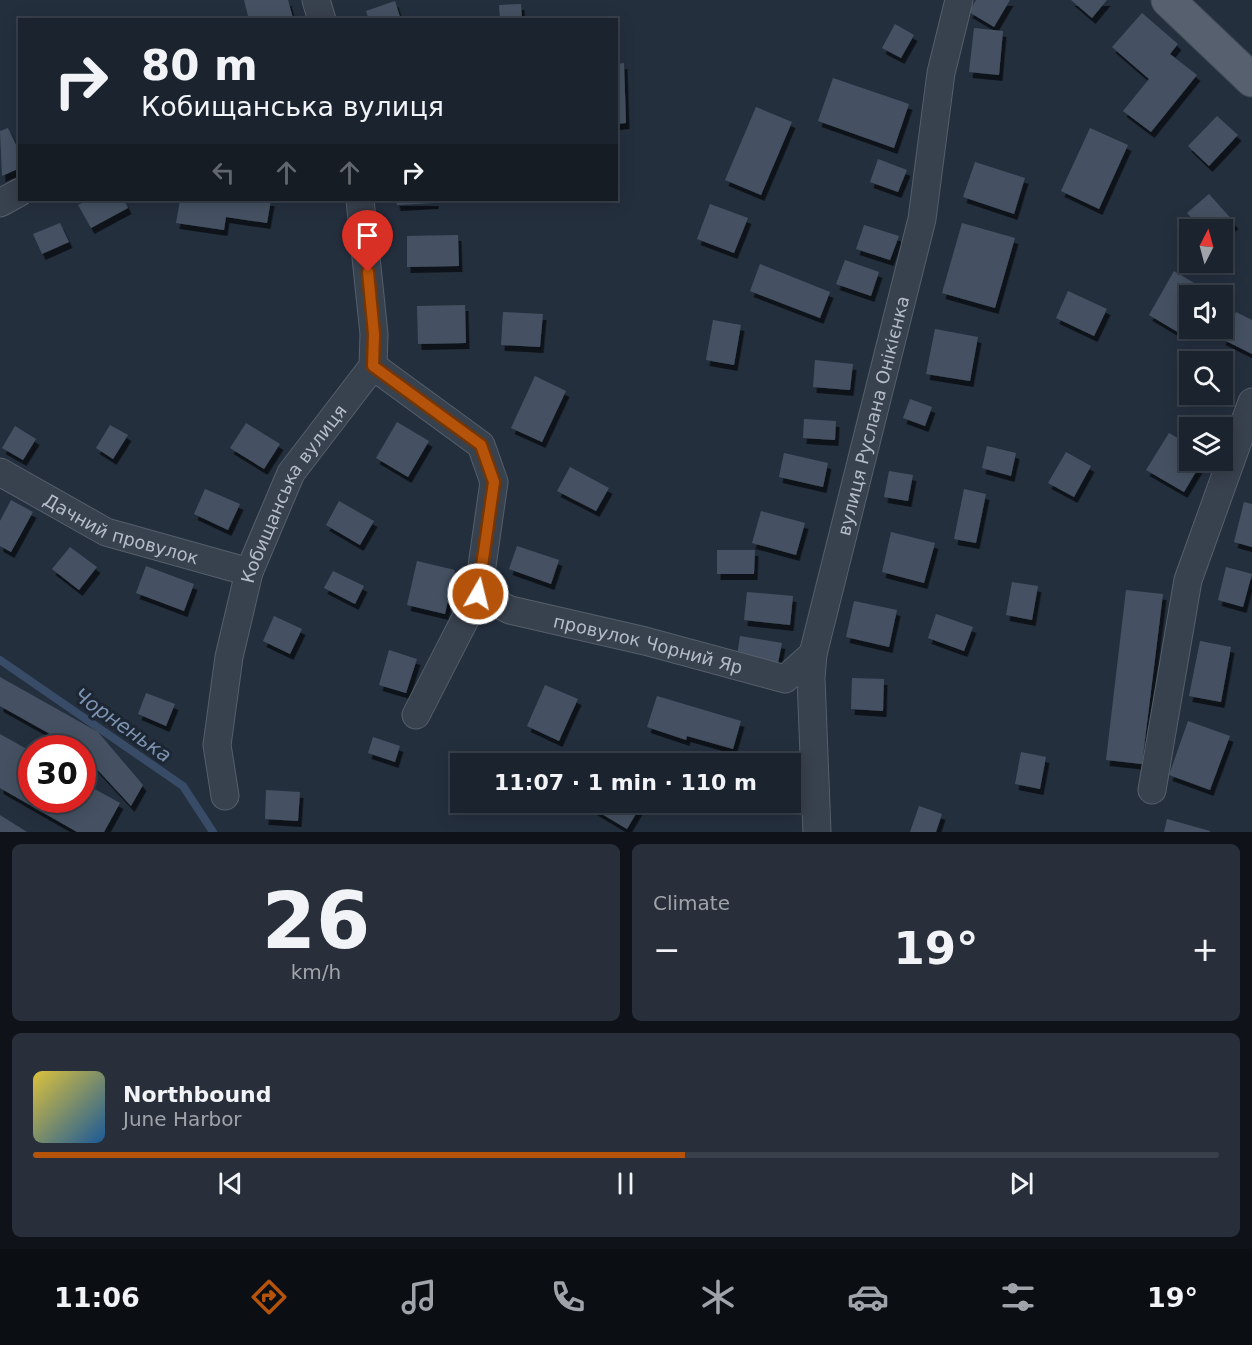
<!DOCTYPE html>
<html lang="en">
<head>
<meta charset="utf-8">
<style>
	body { margin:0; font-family:"DejaVu Sans",sans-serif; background:#282f3a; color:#f1f3f6; height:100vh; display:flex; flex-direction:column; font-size:22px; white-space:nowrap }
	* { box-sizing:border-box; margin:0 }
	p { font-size:20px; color:#a0a4aa }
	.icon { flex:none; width:33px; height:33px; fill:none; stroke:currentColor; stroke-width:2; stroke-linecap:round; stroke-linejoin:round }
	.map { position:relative; height:832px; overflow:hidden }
	.sheet { display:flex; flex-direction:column; gap:12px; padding:12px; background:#0f1319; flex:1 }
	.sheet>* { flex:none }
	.guide { position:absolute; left:18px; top:18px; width:600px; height:183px; border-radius:0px; box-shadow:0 3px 15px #0003,0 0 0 2px #39404a; background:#1b232e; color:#f1f3f6; overflow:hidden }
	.needle { width:39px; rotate:6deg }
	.buttons { position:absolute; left:1179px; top:219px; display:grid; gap:12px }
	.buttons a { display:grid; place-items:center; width:54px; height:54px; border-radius:0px; background:#1b232e; box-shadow:0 3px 15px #0003,0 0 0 2px #39404a; font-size:30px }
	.speed { position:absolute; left:18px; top:735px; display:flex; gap:12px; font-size:30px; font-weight:700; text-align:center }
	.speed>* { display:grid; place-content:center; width:78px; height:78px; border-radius:50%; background:#1b232e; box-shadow:0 3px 15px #0003,0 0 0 2px #39404a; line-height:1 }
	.speed .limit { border:9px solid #d22; background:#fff; color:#111 }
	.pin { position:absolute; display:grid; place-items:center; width:51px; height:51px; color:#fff; margin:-62px -26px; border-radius:50% 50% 50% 0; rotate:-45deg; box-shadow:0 0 6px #0007 }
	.pin .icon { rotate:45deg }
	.me { position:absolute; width:66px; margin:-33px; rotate:8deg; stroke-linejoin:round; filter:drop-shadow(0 0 4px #0008) }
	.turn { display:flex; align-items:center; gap:21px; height:126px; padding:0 24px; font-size:27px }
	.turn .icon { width:78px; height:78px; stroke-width:2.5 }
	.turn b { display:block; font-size:42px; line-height:51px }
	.lanes { display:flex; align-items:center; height:57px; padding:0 24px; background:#0003; justify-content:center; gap:30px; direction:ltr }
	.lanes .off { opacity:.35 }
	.big { font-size:45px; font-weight:800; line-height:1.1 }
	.sheet .card { flex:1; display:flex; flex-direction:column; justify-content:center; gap:9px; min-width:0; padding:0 21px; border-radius:9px; background:#282f3a }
	.sheet .dial { align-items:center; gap:0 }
	.dial b { font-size:78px; line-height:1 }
	.song { display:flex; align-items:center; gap:18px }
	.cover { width:72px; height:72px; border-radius:9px; background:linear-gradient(135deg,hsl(50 70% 55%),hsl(210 70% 35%)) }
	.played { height:6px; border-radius:3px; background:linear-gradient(90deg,#b45309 55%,#39404a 55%) }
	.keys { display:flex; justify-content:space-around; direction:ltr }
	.heat { display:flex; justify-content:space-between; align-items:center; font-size:33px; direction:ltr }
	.sheet .tiles { flex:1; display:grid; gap:12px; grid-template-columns:1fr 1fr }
	.card:last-child { grid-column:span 2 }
	.trip { position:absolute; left:450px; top:753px; width:351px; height:60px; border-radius:0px; background:#1b232e; box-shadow:0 3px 15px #0003,0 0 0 2px #39404a; font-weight:800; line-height:60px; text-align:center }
	.tab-bar { display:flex; height:96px; justify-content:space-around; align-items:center; background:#0b0e12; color:#a0a4aa }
	.tab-bar .icon { width:42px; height:42px }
	.tab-bar .on { color:#b45309 }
	.tab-bar b { font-size:27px; color:#f1f3f6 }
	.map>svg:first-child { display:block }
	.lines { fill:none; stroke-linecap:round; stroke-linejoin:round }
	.stream { stroke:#394c67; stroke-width:8 }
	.building { fill:#455162; filter:url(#shadow) }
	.minor-casing { stroke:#565f6c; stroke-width:29 }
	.major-casing { stroke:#414a57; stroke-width:35 }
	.minor { stroke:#38414e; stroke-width:27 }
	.major { stroke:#56606e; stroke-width:33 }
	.route-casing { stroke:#753606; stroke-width:15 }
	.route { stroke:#b45309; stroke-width:10 }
	.labels { text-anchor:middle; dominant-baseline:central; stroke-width:6; stroke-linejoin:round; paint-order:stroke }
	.street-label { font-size:18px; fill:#b4bcc9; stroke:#1d2633 }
	.water-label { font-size:20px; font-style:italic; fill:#7c92b1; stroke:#1d2633 }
</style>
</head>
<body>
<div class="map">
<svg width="1252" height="832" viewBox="0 0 1252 832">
	<defs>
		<filter id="shadow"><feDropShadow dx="3.5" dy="6" stdDeviation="0" flood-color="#0009"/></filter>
	</defs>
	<rect width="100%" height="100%" fill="#242f3e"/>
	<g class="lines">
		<polyline class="stream" points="0,660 183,786 213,832"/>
	</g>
	<g class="building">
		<polygon points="244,0 288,0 293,18 249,20"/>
		<polygon points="976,0 1010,0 994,27 969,12"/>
		<polygon points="1071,0 1107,0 1092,18"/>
		<polygon points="395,1 401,20 369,20 366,11"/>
		<polygon points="521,4 522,20 500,20 499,5"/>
		<polygon points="1142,13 1178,44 1170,54 1197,75 1151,132 1123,111 1149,79 1112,47"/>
		<polygon points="895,24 914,35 901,58 882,48"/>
		<polygon points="974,28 1003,31 999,75 969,72"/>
		<polygon points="624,63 626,123 616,124 616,64"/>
		<polygon points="833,78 909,104 894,148 818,121"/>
		<polygon points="756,107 792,122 761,195 725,180"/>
		<polygon points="1217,116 1238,135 1209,166 1188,146"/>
		<polygon points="8,128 20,153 20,168 2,176 0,131"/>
		<polygon points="1090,128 1128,145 1099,209 1061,191"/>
		<polygon points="878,159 907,170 898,192 870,182"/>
		<polygon points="975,162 1025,178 1014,214 963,197"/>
		<polygon points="1209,194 1235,223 1222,234 1222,230 1202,230 1187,213"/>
		<polygon points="88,200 124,200 128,208 91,228 78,205"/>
		<polygon points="180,200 271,200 267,223 226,217 224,230 176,223"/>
		<polygon points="396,200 435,200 435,203 397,205"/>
		<polygon points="710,204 748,218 734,253 697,239"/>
		<polygon points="60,223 69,242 42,254 33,234"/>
		<polygon points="962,223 1015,238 995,308 942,293"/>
		<polygon points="864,225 899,236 890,260 856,249"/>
		<polygon points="458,235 459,266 407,267 407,236"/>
		<polygon points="845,260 879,272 871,296 836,284"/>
		<polygon points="760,264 830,292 820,318 750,291"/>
		<polygon points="1174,271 1206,290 1203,296 1190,296 1190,319 1181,334 1149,315"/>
		<polygon points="1068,291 1107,309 1094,336 1056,318"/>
		<polygon points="465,305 466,343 418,344 417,306"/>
		<polygon points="503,312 543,314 540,347 501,345"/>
		<polygon points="1236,312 1252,320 1252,354 1222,339"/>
		<polygon points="713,320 741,325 734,365 706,360"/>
		<polygon points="935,329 978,337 970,381 926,374"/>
		<polygon points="815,360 853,364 850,390 813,387"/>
		<polygon points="535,376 566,391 542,442 511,428"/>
		<polygon points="910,399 932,407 925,426 903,418"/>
		<polygon points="804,419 836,421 835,440 803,438"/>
		<polygon points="397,422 429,441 408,477 376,458"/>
		<polygon points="246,423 280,444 264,469 230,448"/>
		<polygon points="110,425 128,435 113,459 96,448"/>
		<polygon points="15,426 36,439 23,460 2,448"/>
		<polygon points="1169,433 1190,445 1190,460 1203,460 1184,492 1146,470"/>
		<polygon points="987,446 1016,453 1011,476 982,468"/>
		<polygon points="1066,452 1091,466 1074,497 1048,483"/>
		<polygon points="784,453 828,463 823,487 779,477"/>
		<polygon points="570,467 609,488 596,511 557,491"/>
		<polygon points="889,471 913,475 908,501 884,497"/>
		<polygon points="205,489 240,504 228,530 194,514"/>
		<polygon points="964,489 986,494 976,543 954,539"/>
		<polygon points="11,500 33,512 11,552 0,546 0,521"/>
		<polygon points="339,501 374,521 360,545 326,525"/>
		<polygon points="1244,502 1252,504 1252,547 1234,542"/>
		<polygon points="761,511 805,523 796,555 752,543"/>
		<polygon points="891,532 935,543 924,583 882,572"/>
		<polygon points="517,546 559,560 551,584 509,569"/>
		<polygon points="70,547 97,567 79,590 52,569"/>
		<polygon points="717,550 755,550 754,574 717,574"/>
		<polygon points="417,561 455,570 445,614 407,605"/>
		<polygon points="146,566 194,584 184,611 136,593"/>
		<polygon points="1226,567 1252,574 1243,607 1218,600"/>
		<polygon points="333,571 364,586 355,604 324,588"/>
		<polygon points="1012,582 1038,586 1032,620 1006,615"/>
		<polygon points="1126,590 1163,594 1142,764 1106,760"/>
		<polygon points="747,592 793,596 790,625 744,620"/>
		<polygon points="854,601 897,610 889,647 846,637"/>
		<polygon points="936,614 973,627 964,651 928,638"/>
		<polygon points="274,616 302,629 290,654 263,641"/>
		<polygon points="740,636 782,643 778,663 737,656"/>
		<polygon points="1200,641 1231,647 1221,702 1189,696"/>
		<polygon points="389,650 417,659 406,693 379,685"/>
		<polygon points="0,677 98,732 143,785 131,806 82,753 82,748 75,748 0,706"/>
		<polygon points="852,678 884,679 883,711 851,709"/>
		<polygon points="545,685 578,699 559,741 527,726"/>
		<polygon points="146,693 175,704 166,726 138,714"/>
		<polygon points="657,696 741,721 733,749 687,736 686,740 647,727"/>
		<polygon points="1188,721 1230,736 1210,790 1169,775"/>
		<polygon points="0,734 32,752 32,800 82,800 82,782 120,803 104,832 77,832 0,788"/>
		<polygon points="373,737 400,746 395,762 368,753"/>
		<polygon points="1021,752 1046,757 1040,789 1015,784"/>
		<polygon points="266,790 300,792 298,821 265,819"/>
		<polygon points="592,802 643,802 627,829 590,807"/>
		<polygon points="919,806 942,814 936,832 910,832"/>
		<polygon points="0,815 27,832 0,832"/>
		<polygon points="1167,819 1210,831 1210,832 1164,832"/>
	</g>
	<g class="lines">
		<g class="minor-casing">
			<g id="minor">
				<polyline points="316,0 322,20"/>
				<polyline points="0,203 20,192"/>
				<polyline points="373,366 481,445 494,482 478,594 416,715"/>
				<path id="s1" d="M0,472l106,60 143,40"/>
				<path id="s2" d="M478,594l32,16 135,31 140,38 28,-25"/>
				<polyline points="1152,790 1188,580 1252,402"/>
				<path id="s3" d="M225,796l-8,-51 12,-88 20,-85 42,-99 82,-107 1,-32 -14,-134"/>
				<path id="s4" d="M817,832l-6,-154 2,-24 109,-435 19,-146 18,-73"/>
			</g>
		</g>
		<g class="major-casing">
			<polyline id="major" points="1168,0 1252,80"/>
		</g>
		<use href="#minor" class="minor"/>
		<use href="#major" class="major"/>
	</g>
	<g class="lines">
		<g class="route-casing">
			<polyline id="route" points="368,272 374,334 373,366 481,445 494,482 478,594"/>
		</g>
		<use href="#route" class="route"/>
	</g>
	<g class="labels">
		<g class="street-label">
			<text stroke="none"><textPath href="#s4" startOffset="424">вулиця Руслана Онікієнка</textPath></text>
			<text stroke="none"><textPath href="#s3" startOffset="318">Кобищанська вулиця</textPath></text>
			<text stroke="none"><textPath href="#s1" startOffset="135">Дачний провулок</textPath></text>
			<text stroke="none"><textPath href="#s2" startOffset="178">провулок Чорний Яр</textPath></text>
		</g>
		<g class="water-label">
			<text transform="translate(123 725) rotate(35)">Чорненька</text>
		</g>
	</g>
</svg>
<div class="buttons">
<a><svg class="needle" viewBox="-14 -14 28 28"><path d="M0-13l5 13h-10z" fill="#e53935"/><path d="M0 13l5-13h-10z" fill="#a0a4aa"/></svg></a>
<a><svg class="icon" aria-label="sound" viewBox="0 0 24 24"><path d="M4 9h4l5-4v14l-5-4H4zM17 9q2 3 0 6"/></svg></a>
<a><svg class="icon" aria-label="search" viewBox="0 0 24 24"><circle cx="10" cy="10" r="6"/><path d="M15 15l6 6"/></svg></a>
<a><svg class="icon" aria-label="layers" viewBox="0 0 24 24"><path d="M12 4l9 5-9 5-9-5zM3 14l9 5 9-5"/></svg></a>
</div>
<div class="speed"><div class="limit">30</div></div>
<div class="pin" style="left:368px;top:272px;background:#d93025"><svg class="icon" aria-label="arrive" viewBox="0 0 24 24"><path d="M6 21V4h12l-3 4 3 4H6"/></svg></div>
<svg class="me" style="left:478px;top:594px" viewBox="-20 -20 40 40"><circle r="17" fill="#b45309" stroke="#fff" stroke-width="3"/><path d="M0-11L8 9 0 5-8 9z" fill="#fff"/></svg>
<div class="trip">11:07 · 1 min · 110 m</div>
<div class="guide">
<div class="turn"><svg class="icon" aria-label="right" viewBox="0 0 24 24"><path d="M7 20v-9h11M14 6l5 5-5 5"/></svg><div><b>80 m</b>Кобищанська вулиця</div></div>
<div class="lanes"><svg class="icon off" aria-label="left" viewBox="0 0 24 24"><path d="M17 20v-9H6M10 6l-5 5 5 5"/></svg><svg class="icon off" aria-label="ahead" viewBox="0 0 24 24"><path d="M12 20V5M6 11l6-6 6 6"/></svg><svg class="icon off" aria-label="ahead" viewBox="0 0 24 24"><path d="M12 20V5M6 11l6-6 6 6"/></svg><svg class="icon" aria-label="right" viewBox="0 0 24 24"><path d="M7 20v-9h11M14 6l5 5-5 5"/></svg></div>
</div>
</div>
<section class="sheet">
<div class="tiles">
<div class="card dial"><b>26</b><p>km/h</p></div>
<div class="card"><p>Climate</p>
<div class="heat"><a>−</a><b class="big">19°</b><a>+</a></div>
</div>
<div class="card">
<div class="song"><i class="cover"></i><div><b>Northbound</b><p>June Harbor</p></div></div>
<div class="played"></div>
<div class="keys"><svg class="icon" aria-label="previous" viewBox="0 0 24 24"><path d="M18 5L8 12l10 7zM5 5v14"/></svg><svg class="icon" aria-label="pause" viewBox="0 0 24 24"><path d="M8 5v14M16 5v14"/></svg><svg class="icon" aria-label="next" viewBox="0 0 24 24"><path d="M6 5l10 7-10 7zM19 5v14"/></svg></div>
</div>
</div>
</section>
<nav class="tab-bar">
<b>11:06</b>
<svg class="icon on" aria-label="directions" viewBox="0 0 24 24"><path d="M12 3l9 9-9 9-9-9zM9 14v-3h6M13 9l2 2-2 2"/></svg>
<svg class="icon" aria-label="music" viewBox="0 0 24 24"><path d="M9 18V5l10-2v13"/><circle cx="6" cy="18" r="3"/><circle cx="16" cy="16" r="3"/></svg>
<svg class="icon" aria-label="phone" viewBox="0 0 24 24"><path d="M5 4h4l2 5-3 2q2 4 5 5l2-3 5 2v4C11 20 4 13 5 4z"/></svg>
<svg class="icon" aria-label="climate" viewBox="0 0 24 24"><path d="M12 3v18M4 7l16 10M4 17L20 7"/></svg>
<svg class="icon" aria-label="car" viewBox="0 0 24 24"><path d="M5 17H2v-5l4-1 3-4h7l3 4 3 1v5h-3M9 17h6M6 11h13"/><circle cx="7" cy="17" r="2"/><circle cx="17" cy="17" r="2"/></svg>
<svg class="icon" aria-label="filters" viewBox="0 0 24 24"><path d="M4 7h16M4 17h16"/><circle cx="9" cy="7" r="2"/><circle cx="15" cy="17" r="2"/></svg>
<b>19°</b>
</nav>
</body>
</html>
